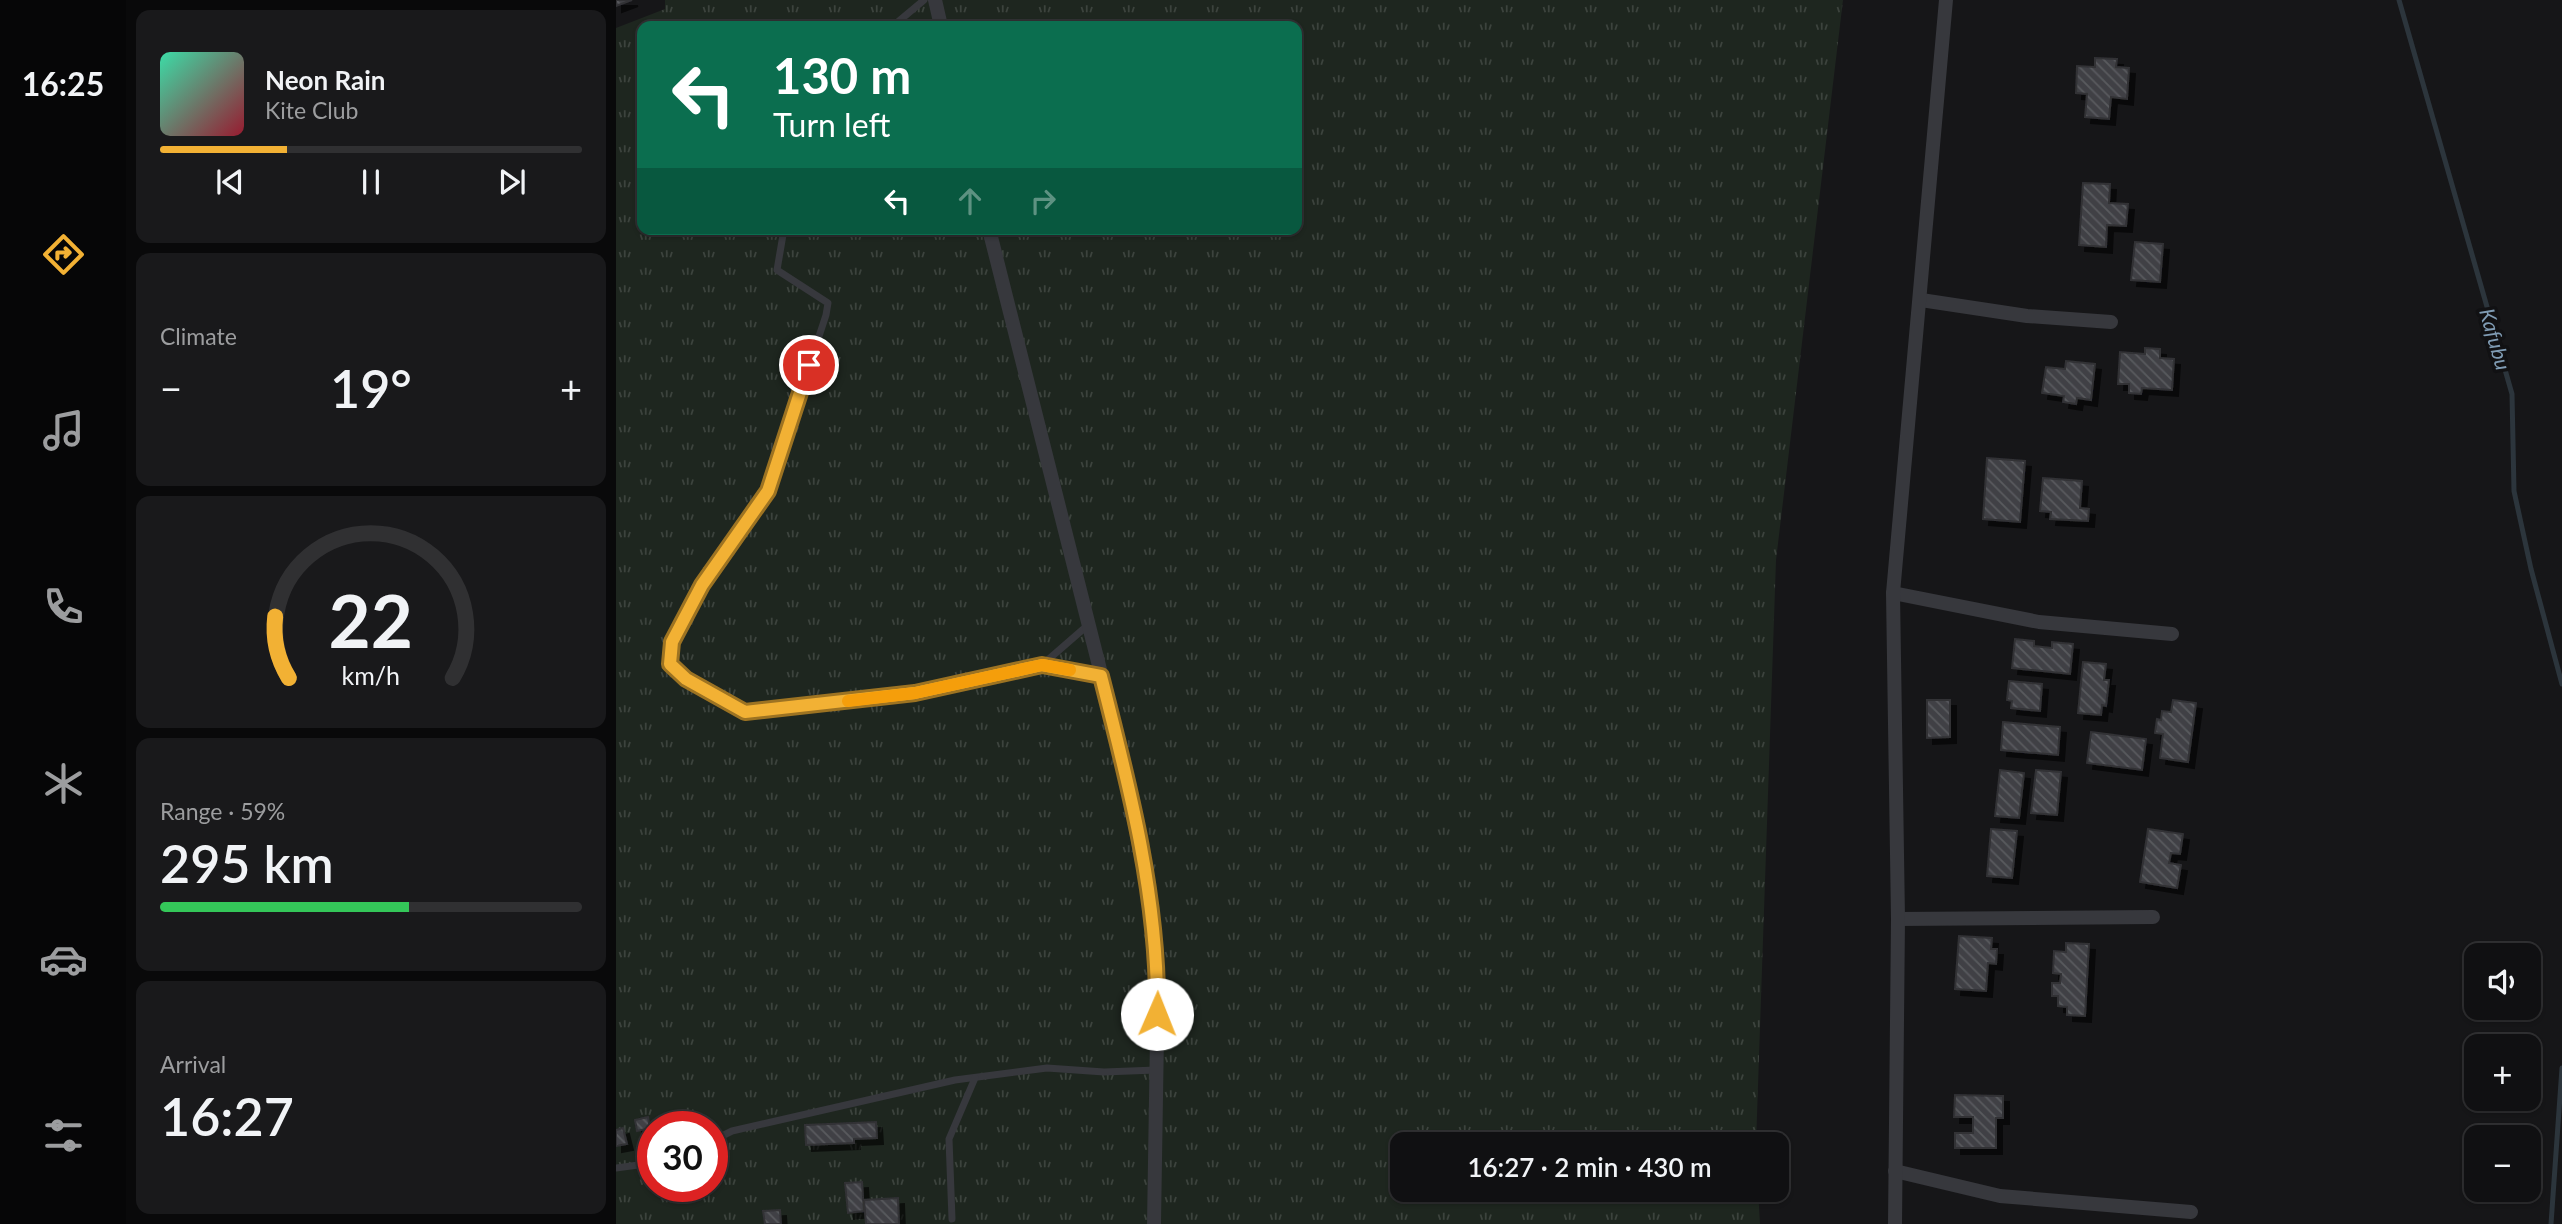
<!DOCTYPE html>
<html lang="en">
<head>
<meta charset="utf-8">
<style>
	body { margin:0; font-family:Lato,sans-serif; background:#19191b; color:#f1f3f6; height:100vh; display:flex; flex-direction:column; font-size:26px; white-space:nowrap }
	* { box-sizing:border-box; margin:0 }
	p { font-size:23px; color:#9c9d9f }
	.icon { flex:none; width:38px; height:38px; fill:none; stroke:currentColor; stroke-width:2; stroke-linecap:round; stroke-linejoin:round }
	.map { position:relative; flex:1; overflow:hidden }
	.details { display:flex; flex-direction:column; gap:10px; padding:10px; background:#09090a; width:490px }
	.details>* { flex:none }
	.guide { position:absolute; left:21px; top:21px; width:665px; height:214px; border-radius:14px; box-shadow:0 2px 5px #0004,0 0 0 2px #303032; background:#0b6e4f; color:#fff; overflow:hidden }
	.fabs { position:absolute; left:1848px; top:943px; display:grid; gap:14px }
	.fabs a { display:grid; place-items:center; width:77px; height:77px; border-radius:14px; background:#101012; box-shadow:0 2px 5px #0004,0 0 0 2px #303032; font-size:35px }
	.speed { position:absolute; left:21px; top:1111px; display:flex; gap:14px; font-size:35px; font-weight:700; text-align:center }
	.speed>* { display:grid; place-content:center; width:91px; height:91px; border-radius:50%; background:#101012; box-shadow:0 2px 5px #0004,0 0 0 2px #303032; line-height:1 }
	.speed .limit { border:10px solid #d22; background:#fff; color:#111 }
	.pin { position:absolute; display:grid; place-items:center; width:60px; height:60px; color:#fff; margin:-30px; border:4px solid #fff; border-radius:50%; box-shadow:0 2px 7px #0007 }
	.me { position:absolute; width:77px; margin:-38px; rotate:1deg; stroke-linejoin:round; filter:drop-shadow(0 0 5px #0008) }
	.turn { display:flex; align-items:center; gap:24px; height:147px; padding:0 21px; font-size:32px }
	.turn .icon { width:91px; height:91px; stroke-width:2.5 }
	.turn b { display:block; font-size:49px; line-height:60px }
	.lanes { display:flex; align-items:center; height:66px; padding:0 21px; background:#0003; justify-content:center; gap:35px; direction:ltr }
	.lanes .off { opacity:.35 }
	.big { font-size:52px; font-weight:600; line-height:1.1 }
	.details .tile { flex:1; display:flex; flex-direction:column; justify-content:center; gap:10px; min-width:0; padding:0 24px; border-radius:14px; background:#19191b }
	.details .dial { align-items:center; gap:0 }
	.dial svg { height:182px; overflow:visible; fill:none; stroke:#303032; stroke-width:7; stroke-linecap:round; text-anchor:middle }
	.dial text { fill:#f1f3f6; stroke:none }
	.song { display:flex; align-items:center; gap:21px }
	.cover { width:84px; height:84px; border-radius:10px; background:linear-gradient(135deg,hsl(160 70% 55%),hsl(350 70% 35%)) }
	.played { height:7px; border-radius:4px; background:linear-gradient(90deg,#f2b134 30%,#303032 30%) }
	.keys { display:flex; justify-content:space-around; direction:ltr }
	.heat { display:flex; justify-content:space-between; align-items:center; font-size:38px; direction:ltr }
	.charge { height:10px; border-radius:5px; background:linear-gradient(90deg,#34c759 59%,#303032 0) }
	.trip { position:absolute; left:774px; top:1132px; width:399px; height:70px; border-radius:14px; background:#101012; box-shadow:0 2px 5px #0004,0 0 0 2px #303032; font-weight:600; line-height:70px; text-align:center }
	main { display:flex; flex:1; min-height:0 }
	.tabs { display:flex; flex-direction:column; width:126px; justify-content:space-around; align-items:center; background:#060607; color:#9c9d9f }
	.tabs .icon { width:49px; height:49px }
	.tabs .active { color:#f2b134 }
	.tabs b { font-size:32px; color:#f1f3f6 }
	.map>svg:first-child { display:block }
	.grass { fill:url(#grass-tufts); fill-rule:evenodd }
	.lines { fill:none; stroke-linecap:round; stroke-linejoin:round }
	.stream { stroke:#2c353c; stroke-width:5 }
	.building { fill:url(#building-back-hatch); stroke:#303034; stroke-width:2; filter:url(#shadow) }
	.lane { stroke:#37383d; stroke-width:7 }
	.street { stroke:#37383d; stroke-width:14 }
	.route-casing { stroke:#9d7322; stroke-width:18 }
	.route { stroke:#f2b134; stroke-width:12 }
	.slow { stroke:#f59e0b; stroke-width:12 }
	.labels { text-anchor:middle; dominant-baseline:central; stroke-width:7; stroke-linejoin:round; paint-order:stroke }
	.water-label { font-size:21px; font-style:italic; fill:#7f9bb3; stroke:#111113 }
</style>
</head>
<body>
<main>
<nav class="tabs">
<b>16:25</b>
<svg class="icon active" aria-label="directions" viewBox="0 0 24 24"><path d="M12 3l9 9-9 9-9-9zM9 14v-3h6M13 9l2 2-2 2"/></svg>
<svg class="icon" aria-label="music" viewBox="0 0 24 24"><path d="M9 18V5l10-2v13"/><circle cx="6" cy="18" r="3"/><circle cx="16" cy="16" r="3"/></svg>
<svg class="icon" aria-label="phone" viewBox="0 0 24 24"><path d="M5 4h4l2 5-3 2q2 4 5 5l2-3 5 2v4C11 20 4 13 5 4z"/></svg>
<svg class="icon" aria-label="climate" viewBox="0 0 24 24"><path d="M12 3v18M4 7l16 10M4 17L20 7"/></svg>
<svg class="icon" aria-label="car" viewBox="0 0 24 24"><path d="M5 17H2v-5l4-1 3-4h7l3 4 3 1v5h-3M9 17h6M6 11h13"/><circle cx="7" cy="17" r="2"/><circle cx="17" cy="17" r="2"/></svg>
<svg class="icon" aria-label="filters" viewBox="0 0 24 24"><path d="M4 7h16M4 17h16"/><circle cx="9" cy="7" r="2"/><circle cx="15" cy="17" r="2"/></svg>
</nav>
<section class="details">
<div class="tile">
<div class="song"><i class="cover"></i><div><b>Neon Rain</b><p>Kite Club</p></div></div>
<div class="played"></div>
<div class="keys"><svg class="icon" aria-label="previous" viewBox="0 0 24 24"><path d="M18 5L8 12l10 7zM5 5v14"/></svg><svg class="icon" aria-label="pause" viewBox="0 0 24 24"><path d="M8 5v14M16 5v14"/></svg><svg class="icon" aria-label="next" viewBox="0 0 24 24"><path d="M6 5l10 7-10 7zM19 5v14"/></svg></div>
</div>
<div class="tile"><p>Climate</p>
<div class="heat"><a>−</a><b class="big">19°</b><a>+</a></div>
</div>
<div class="tile dial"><svg viewBox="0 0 100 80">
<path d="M14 69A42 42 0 1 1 86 69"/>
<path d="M14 69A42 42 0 0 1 8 42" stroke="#f2b134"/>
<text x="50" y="56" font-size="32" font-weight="700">22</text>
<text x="50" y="72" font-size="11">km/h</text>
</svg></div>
<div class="tile"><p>Range · 59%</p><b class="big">295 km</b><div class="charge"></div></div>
<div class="tile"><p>Arrival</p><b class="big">16:27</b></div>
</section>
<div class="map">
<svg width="1946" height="1224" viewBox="0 0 1946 1224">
	<defs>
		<pattern id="grass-tufts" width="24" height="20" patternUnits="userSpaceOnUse" patternTransform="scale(1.75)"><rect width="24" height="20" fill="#1e261f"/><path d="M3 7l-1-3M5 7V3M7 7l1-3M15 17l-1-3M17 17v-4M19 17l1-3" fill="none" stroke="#3c433d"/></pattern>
		<pattern id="building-back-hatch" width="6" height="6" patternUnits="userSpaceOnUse" patternTransform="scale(1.75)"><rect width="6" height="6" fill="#404145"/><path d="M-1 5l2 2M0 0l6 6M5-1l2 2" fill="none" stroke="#595a5e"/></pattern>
		<filter id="shadow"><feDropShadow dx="6" dy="6" stdDeviation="0" flood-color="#0009"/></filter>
	</defs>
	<rect width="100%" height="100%" fill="#161618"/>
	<path class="grass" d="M49,0h1178l-67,560 -20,584h-354v46h356l2,34h-1144v-1196l49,-19zM26,26h655v203h-655zM37,1127h59v59h-59z"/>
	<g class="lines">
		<g class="stream">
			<polyline points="1783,0 1896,394 1898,491 1915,569 1946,684"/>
			<polyline points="1935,1224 1946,1068"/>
		</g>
	</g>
	<g class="building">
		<polygon points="0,0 16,0 0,6"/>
		<polygon points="1479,58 1501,59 1500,67 1513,68 1511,99 1495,97 1493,119 1469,117 1471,94 1460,93 1461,66 1479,67"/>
		<polygon points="1467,183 1494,184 1493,203 1512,204 1510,226 1491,225 1490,247 1463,245"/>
		<polygon points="1519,242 1547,244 1544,282 1515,280"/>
		<polygon points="1529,348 1544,349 1544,358 1558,359 1556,390 1526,388 1525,394 1513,393 1513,384 1502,384 1504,352 1529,354"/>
		<polygon points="1450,361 1479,364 1475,400 1461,398 1460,404 1447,402 1448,396 1426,393 1430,367 1449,369"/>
		<polygon points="1371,458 1409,461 1404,522 1367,519"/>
		<polygon points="1427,478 1466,481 1464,508 1473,509 1472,521 1434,519 1435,512 1424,511"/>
		<polygon points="1399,639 1418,641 1418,646 1436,648 1436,642 1457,644 1454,674 1396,668"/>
		<polygon points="1467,662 1490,664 1488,680 1493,680 1490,706 1486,705 1485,715 1462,713"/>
		<polygon points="1393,681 1426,684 1424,711 1395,708 1396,701 1391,700"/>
		<polygon points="1311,700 1334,700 1334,737 1311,738"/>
		<polygon points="1557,700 1580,703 1572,762 1544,758 1547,734 1539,733 1541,719 1545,720 1546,711 1555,712"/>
		<polygon points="1387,722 1444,727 1442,755 1385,750"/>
		<polygon points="1475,732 1530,739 1526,770 1471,763"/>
		<polygon points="1384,770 1408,773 1403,818 1379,816"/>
		<polygon points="1420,770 1445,772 1441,815 1415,813"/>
		<polygon points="1375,829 1401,831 1396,878 1371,876"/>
		<polygon points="1532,829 1567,834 1564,854 1555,853 1553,863 1565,865 1561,888 1524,882"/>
		<polygon points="1343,936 1376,938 1375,949 1381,949 1380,964 1372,963 1370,991 1339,989"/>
		<polygon points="1450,943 1473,944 1469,1016 1451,1015 1451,1007 1442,1006 1442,996 1436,996 1436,983 1444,983 1445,974 1437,973 1438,951 1450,952"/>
		<polygon points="1339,1095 1387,1096 1387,1118 1380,1118 1380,1148 1339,1148 1339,1133 1357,1133 1357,1117 1338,1117"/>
		<polygon points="32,1117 34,1128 21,1131 19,1120"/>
		<polygon points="260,1122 261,1138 238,1139 238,1143 190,1145 189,1125"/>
		<polygon points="7,1128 11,1144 0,1146 0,1130"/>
		<polygon points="246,1182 248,1211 232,1213 229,1183"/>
		<polygon points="282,1198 283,1224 250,1224 248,1200"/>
		<polygon points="164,1210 165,1224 149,1224 147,1211"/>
	</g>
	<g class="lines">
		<g class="lane">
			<polyline points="277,26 308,0"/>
			<polyline points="168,229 161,270 212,303 210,315 152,491 86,585 56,642 54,664 70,679 129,712 299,693 426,665 472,625"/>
			<polyline points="426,665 485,675"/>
			<polyline points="96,1141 116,1131 339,1080 431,1068 488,1072 540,1070"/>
			<polyline points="0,1168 37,1163"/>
			<polyline points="336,1219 333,1139 359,1078"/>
		</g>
		<g class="street">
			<polyline points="319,0 325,26"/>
			<polyline points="373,229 506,757 536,914 542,972 538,1224"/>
			<polyline points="1305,300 1411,316 1495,322"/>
			<polyline points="1277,593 1423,622 1556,634"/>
			<polyline points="1282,919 1537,917"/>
			<polyline points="1279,1171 1384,1196 1575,1212"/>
			<polyline points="1279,1224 1282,919 1277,593 1330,0"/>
		</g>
	</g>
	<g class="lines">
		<g class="route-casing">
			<path id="route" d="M193,365l-41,126 -66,94 -30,57 -2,22 16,15 59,33 170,-19 127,-28 59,11c28,109 58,224 56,338"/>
		</g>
		<use href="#route" class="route"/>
		<polyline class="slow" points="232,701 299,693 426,665 454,670"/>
	</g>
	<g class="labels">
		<g class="water-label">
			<text transform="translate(1880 339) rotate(74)">Kafubu</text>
		</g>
	</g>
</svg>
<div class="fabs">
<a><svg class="icon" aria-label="sound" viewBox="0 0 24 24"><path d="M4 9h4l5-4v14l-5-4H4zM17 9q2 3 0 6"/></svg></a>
<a>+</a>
<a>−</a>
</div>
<div class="speed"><div class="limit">30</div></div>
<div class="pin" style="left:193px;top:365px;background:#d93025"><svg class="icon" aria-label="arrive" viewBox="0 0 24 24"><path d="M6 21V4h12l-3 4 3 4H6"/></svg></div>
<svg class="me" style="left:541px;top:1014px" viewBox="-20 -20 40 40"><circle r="19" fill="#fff"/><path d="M0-13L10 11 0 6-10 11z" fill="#f2b134"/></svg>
<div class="trip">16:27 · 2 min · 430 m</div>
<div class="guide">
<div class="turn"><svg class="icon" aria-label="left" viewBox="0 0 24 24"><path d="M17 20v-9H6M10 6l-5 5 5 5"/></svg><div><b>130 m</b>Turn left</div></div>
<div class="lanes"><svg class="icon" aria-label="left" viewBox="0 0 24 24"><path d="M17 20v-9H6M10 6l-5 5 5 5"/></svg><svg class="icon off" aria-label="ahead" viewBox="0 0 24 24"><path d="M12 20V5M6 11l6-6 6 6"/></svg><svg class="icon off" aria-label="right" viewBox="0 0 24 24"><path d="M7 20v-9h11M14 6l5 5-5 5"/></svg></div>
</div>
</div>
</main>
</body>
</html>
